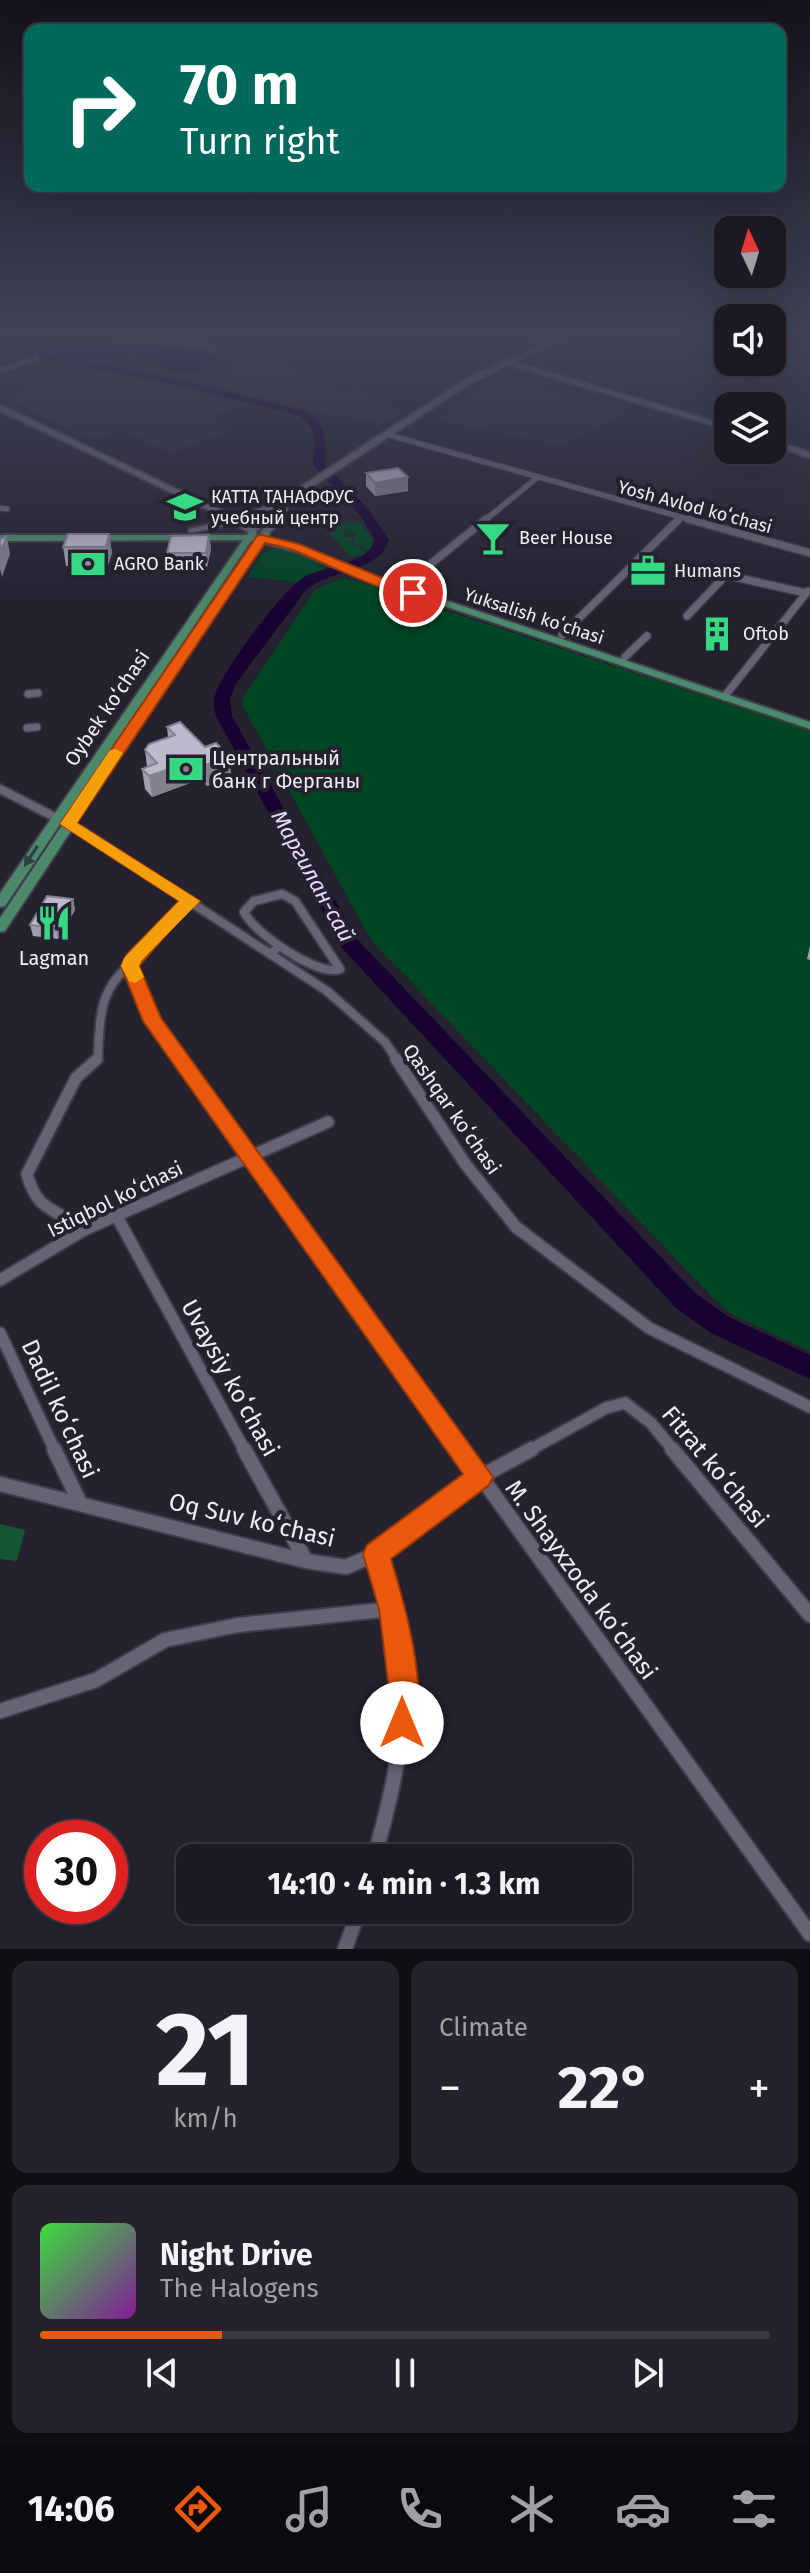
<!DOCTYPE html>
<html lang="en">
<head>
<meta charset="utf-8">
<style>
	body { margin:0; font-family:"Fira Sans",sans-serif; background:#25222b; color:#f1f3f6; height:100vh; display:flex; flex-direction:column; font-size:30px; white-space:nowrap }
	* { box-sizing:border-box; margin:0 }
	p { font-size:26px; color:#a0a0a6 }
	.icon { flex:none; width:44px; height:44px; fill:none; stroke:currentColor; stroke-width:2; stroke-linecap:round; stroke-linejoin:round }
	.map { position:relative; height:1949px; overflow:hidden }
	.side { display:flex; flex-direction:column; gap:12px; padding:12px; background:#0f0e13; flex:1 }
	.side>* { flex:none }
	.guide { position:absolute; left:24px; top:24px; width:762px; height:168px; border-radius:16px; box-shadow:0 8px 32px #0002,0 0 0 2px #3a3841; background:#00695c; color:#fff; overflow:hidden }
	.needle { width:52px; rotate:356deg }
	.controls { position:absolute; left:714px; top:216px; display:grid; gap:16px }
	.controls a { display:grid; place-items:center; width:72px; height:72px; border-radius:16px; background:#1c1923; box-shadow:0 8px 32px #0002,0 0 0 2px #3a3841; font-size:40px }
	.speed { position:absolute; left:24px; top:1820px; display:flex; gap:16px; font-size:40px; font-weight:700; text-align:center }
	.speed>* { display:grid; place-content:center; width:104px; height:104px; border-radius:50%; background:#1c1923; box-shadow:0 8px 32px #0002,0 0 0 2px #3a3841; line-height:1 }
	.speed .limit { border:12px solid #d22; background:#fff; color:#111 }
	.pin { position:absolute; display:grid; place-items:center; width:68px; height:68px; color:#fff; margin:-34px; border:4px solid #fff; border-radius:50%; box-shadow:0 2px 8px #0007 }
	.me { position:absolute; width:88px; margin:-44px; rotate:0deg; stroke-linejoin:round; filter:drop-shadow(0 0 6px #0008) }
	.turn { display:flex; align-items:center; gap:28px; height:168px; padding:0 24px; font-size:36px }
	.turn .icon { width:104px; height:104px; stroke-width:2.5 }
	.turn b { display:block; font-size:56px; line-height:68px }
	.big { font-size:60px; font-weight:700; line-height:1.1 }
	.side .tile { flex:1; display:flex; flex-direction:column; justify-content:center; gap:12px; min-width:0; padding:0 28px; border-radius:16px; background:#25222b }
	.side .dial { align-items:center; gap:0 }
	.dial b { font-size:104px; line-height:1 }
	.song { display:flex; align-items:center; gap:24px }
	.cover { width:96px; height:96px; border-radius:12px; background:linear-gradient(135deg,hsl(120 70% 55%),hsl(290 70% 35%)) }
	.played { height:8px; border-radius:4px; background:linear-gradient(90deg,#ea580c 25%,#3a3841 25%) }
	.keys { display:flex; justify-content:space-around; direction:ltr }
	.heat { display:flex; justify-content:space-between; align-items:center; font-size:44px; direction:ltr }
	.side .tiles { flex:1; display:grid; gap:12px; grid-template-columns:1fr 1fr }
	.tile:last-child { grid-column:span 2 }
	.trip { position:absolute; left:176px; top:1844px; width:456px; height:80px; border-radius:16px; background:#1c1923; box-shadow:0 8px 32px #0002,0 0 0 2px #3a3841; font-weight:700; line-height:80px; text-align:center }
	.tabs { display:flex; height:128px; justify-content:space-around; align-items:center; background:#0b0a0e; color:#a0a0a6 }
	.tabs .icon { width:56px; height:56px }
	.tabs .on { color:#ea580c }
	.tabs b { font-size:36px; color:#f1f3f6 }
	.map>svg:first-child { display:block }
	.built { fill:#2f293d }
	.green { fill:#004623 }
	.forest { fill:#125631 }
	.water { fill:#180232 }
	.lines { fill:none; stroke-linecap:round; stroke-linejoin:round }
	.river { fill:#180232; fill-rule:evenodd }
	.street-far4-casing { stroke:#403c48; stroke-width:7 }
	.street-far3-casing { stroke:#403c48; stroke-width:10 }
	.street-far2-casing { stroke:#403c48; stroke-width:12 }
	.street-far1-casing { stroke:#403c48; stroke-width:15 }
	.street-casing { stroke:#403c48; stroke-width:18 }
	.secondary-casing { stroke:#403c48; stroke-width:4 }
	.primary-casing { stroke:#403c48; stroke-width:4 }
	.street-far4 { stroke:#676374; stroke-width:5 }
	.street-far3 { stroke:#676374; stroke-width:7 }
	.street-far2 { stroke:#676374; stroke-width:8 }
	.street-far1 { stroke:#676374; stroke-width:11 }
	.street { stroke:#676374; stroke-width:14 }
	.secondary { fill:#676374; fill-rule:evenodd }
	.primary { fill:#4a896b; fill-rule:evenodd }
	.wall { fill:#a39eaf }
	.shaded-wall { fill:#84818e }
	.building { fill:#bdb8cb; stroke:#84818e; stroke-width:2 }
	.oneway { fill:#304041 }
	.route { fill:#ea580c; stroke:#983908; stroke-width:2 }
	.slow { fill:#f59e0b }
	.labels { text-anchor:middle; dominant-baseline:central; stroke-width:8; stroke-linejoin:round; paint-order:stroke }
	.far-poi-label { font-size:18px; fill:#f0edf7; stroke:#25212f; text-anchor:start }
	.far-street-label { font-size:18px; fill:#f0edf7; stroke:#25212f }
	.street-label { font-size:20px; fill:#f0edf7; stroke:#25212f }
	.poi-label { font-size:20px; fill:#f0edf7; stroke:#25212f; text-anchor:start }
	.water-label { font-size:22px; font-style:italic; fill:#e5dbfe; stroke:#25212f }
	.near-street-label { font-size:24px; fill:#f0edf7; stroke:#25212f }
</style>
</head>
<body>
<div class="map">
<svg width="810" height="1949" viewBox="0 0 810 1949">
	<rect width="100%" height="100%" fill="#25212f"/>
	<g class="built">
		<polygon points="240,358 258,364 279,362 342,391 357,388 402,411 383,424 324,413 214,387 237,362 234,359"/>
		<polygon points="84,370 199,393 244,406 211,417 236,428 172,453 120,430 95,439 3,398"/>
		<polygon points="496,377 627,411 563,445 435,420"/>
	</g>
	<g class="green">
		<polygon points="337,523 360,523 372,539 371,551 353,543 356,534 342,529 341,524 341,530 353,534 346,533 344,537 354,537 351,543 369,553 351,557 326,529"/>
		<polygon points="272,549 287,549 327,568 298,582 248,577 262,554"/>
		<polygon points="340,579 354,580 810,731 810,1351 731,1314 713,1298 371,940 242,705 242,699 315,590"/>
	</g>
	<polygon class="forest" points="0,1524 25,1530 17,1561 0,1559"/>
	<polygon class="water" points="0,335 58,335 210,354 218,361 201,365 203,372 171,373 163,371 156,362 135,355 83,358 0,341"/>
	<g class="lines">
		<path class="river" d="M0,344l183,36 124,32c21,12 19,30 18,52l44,46 20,30c-9,32 -61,30 -83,50l-69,92 -7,16 2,18 125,223 338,354 34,24 81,38v24l-99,-46 -34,-24 -335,-361 -126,-232c-2,-8 -3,-16 0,-24 11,-27 62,-95 85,-113 20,-14 66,-13 74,-39l-15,-25 -47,-50c1,-20 5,-37 -14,-49l-117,-30 -182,-36z"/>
		<g class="street-far4-casing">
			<g id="street-far4">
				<polyline points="111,335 211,347"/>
				<polyline points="535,338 551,343"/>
				<polyline points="0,370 36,358"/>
				<polyline points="389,435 695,521"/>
				<polyline points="0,508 7,509"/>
				<polyline points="484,521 538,477"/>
				<polyline points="677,521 681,517"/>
			</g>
		</g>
		<g class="street-far3-casing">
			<g id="street-far3">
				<polyline points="688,519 810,553"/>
				<polyline points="406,584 486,519"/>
				<polyline points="687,616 726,575 806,593"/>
				<polyline points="562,635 679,519"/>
				<polyline points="625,657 647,636"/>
				<polyline points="28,694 38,693"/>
				<polyline points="724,697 808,591"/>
				<polyline points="27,728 37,727"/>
			</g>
		</g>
		<g class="street-far2-casing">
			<g id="street-far2">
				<polyline points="0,789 80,830 327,991 385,1042 398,1061"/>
				<path d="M282,894l13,7 45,68c-22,8 -86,-36 -96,-57l10,-11z"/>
				<polyline points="271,954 279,946"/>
				<path d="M95,1061l3,-3c1,-34 1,-71 32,-92"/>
				<polyline points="182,1061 153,1021 130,966 133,958 178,910 191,901"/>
			</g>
		</g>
		<g class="street-far1-casing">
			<g id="street-far1">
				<polyline points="180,1059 462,1451"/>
				<polyline points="396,1059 466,1165 516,1227 649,1328 810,1407"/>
				<polyline points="116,1215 245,1451"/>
				<path d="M84,1230c-27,-22 -47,-17 -57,-56l49,-96 21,-19"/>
				<polyline points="0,1280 84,1230 328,1122"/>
				<polyline points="0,1333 55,1451"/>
				<polyline points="528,1451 606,1408 625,1403 651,1423 674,1451"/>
			</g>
		</g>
		<g class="street-casing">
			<g id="street">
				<polyline points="54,1449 80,1503"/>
				<polyline points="244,1449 306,1561"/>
				<polyline points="461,1449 810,1934"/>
				<polyline points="672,1449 810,1615"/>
				<path d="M0,1484l306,77 40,6 30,-13c37,122 33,182 -2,304"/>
				<polyline points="376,1554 480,1477 532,1449"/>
				<polyline points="0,1711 96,1680 165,1640 238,1625 392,1609"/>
				<polyline points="345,1949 359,1910"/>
			</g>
		</g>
		<g class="secondary-casing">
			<g id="secondary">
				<path d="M563,335h9l-57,27 213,63v5l-219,-65 -36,17 -181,118 -9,9h4v4l-19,22 -3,1 -5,-3 15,-18 -23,20 -17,-11 -46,9v-4l40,-9 -229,-109v-5h3l234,112 30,-13 7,2 12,-11 181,-118zM271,510l-19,17 -9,-5z"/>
				<polygon points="772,440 810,452 810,458 772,445"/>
			</g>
		</g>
		<g class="primary-casing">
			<polygon id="primary" points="252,530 257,533 255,536 268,532 270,534 267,538 302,548 364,573 810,722 810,729 358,577 296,552 263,543 212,617 5,931 0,932 0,918 202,616 255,541 251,541 5,906 0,907 0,893 243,540 0,541 0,535 246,535"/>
		</g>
		<use href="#street-far4" class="street-far4"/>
		<use href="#street-far3" class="street-far3"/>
		<use href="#street-far2" class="street-far2"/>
		<use href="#street-far1" class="street-far1"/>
		<use href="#street" class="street"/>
		<use href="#secondary" class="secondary"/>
		<use href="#primary" class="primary"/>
	</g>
	<g class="wall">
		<polygon points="366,473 408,491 375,496 366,486"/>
		<polygon points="109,534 112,553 108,565 66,566 63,547"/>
		<polygon points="209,535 211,549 207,567 169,567 167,553"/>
		<polygon points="167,727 205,747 229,756 231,777 207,786 201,779 152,797 145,789 142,769 147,767 145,750 168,737"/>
		<polygon points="73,899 75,910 58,939 33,936 30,925"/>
		<polygon points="810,946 810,960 807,959"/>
	</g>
	<g class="shaded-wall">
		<polygon points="408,477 408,491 375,496 375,483"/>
		<polygon points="109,534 112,553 108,565 106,547"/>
		<polygon points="209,535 211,549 207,567 206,553"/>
		<polygon points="7,536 10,554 2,577 0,569 0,553"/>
		<polygon points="229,756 231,777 207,786 205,765"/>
		<polygon points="199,759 201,779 152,797 149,776"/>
		<polygon points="73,899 75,910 58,939 56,928"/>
	</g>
	<g class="building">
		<polygon points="398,468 408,477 375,483 366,473"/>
		<polygon points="68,534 109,534 106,547 63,547"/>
		<polygon points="209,535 206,553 167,553 171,536"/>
		<polygon points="7,536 0,553 0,539"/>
		<polygon points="180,722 205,747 216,743 229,756 205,765 199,759 149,776 142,769 157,763 145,750 149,744 175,735 167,727"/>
		<polygon points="47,896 73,899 56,928 30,925"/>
	</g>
	<defs><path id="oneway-solid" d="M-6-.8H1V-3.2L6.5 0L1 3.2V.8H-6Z" transform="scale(2)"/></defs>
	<use class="oneway" href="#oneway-solid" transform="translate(31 856) rotate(123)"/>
	<linearGradient id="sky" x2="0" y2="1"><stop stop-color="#14121a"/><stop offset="0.55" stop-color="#404358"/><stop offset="1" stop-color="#404358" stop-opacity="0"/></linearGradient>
	<rect width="810" height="608" fill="url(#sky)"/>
	<path class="route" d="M262,535l37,9 121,49c-18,12 -107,-37 -130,-44 -8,-3 -17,-4 -25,-6l-188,280 123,78 -16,13 -45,52 22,52 332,459 -4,8 -98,74c13,43 39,133 22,174l-11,4 -10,-4 -4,-10 2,-25 -11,-89 -16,-55 4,-9 96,-71 -320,-453 -22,-55 6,-12 52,-53 -119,-77 197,-288z"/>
	<polygon class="slow" points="116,749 123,753 77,823 200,901 141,961 139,966 144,977 135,983 129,981 121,966 124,958 179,901 60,824 110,750"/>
	<defs>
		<g id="school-bare" transform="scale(2.76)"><path d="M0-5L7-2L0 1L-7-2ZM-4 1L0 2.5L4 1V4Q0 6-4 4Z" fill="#36d881" stroke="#25212f" stroke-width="2.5" paint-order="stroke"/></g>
		<g id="bar-bare" transform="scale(2.76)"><path d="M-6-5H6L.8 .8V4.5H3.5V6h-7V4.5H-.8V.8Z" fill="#36d881" stroke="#25212f" stroke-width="2.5" paint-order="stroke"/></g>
		<g id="bank-bare" transform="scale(2.76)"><path d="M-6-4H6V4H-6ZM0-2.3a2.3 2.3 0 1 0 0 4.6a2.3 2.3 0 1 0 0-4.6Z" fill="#36d881" stroke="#25212f" stroke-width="2.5" paint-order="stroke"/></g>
		<g id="office-bare" transform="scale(2.76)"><path d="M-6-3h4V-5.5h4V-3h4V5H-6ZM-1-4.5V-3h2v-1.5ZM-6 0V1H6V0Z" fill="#36d881" stroke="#25212f" stroke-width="2.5" paint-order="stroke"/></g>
		<g id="building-bare" transform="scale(2.76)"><path d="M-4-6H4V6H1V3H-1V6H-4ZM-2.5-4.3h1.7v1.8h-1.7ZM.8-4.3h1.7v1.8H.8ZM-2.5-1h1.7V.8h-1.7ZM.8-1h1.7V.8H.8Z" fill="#36d881" stroke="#25212f" stroke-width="2.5" paint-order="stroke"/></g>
		<g id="restaurant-bare" transform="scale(2.76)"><path d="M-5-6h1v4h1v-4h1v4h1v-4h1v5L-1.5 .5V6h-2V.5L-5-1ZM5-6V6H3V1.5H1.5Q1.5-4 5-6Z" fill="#36d881" stroke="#25212f" stroke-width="2.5" paint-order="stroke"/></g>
	</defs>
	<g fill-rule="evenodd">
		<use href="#school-bare" x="185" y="507"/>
		<use href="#bar-bare" x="493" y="538"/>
		<use href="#bank-bare" x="88" y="564"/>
		<use href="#office-bare" x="648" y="571"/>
		<use href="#building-bare" x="717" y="634"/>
		<use href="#bank-bare" x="186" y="769"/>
		<use href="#restaurant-bare" x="54" y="923"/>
	</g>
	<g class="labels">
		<g class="far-poi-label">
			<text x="211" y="497">КАТТА ТАНАФФУС<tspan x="211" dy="21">учебный центр</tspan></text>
			<text x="519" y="538">Beer House</text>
			<text x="114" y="564">AGRO Bank</text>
			<text x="674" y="571">Humans</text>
			<text x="743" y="634">Oftob</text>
		</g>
		<g class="far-street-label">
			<text transform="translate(695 507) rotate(15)">Yosh Avlod koʻchasi</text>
			<text transform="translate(534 616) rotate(18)">Yuksalish koʻchasi</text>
		</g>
		<g class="street-label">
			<text transform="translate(107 708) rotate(-56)">Oybek ko‘chasi</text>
			<text transform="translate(452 1109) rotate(55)">Qashqar koʻchasi</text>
			<text transform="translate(115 1199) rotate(-26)">Istiqbol koʻchasi</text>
		</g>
		<g class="poi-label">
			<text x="212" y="758">Центральный<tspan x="212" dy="23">банк г Ферганы</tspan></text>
			<text x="54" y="958" text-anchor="middle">Lagman</text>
		</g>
		<g class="water-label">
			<text transform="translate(313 876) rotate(61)">Маргилан-сай</text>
		</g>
		<g class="near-street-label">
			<text transform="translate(230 1378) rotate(61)">Uvaysiy koʻchasi</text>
			<text transform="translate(60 1409) rotate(65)">Dadil koʻchasi</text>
			<text transform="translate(715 1467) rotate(50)">Fitrat koʻchasi</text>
			<text transform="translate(252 1520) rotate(13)">Oq Suv koʻchasi</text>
			<text transform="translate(581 1580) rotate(54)">M. Shayxzoda koʻchasi</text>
		</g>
	</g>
</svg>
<div class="controls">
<a><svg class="needle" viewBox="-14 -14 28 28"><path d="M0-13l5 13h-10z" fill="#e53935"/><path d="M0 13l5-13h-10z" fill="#a0a0a6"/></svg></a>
<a><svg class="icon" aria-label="sound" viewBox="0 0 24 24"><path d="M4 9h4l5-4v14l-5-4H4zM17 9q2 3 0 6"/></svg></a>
<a><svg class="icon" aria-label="layers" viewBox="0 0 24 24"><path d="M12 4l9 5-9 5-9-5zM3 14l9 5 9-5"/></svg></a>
</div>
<div class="speed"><div class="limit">30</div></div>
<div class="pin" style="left:413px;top:593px;background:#d93025"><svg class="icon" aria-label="arrive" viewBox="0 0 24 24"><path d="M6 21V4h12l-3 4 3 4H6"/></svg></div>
<svg class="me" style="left:402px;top:1723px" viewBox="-20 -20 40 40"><circle r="19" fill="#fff"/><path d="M0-13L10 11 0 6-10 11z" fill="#ea580c"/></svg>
<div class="trip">14:10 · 4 min · 1.3 km</div>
<div class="guide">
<div class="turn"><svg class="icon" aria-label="right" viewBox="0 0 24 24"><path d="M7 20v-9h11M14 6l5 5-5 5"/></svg><div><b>70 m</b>Turn right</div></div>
</div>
</div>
<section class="side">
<div class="tiles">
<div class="tile dial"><b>21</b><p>km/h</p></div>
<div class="tile"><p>Climate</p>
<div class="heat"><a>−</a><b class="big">22°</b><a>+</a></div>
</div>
<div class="tile">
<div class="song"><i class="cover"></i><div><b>Night Drive</b><p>The Halogens</p></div></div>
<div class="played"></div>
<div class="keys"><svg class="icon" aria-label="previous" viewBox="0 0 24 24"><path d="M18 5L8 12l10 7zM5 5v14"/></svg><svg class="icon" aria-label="pause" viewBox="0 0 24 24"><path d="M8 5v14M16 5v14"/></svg><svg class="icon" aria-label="next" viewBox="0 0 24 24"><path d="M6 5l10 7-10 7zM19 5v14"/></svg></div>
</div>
</div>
</section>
<nav class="tabs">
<b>14:06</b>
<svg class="icon on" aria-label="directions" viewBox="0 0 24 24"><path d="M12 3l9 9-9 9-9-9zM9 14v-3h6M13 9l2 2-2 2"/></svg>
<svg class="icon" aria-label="music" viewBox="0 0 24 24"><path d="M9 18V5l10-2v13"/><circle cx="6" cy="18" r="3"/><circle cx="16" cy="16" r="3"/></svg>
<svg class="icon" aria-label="phone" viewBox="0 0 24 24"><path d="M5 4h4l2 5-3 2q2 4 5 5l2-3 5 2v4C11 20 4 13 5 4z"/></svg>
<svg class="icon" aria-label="climate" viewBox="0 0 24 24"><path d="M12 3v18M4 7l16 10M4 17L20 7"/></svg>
<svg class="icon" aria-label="car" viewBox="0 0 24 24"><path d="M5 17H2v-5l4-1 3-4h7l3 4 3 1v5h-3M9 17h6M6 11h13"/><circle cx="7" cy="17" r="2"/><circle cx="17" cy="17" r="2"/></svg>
<svg class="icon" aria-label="filters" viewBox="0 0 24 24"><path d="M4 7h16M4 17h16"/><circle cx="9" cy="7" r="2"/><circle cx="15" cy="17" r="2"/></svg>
</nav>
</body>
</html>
